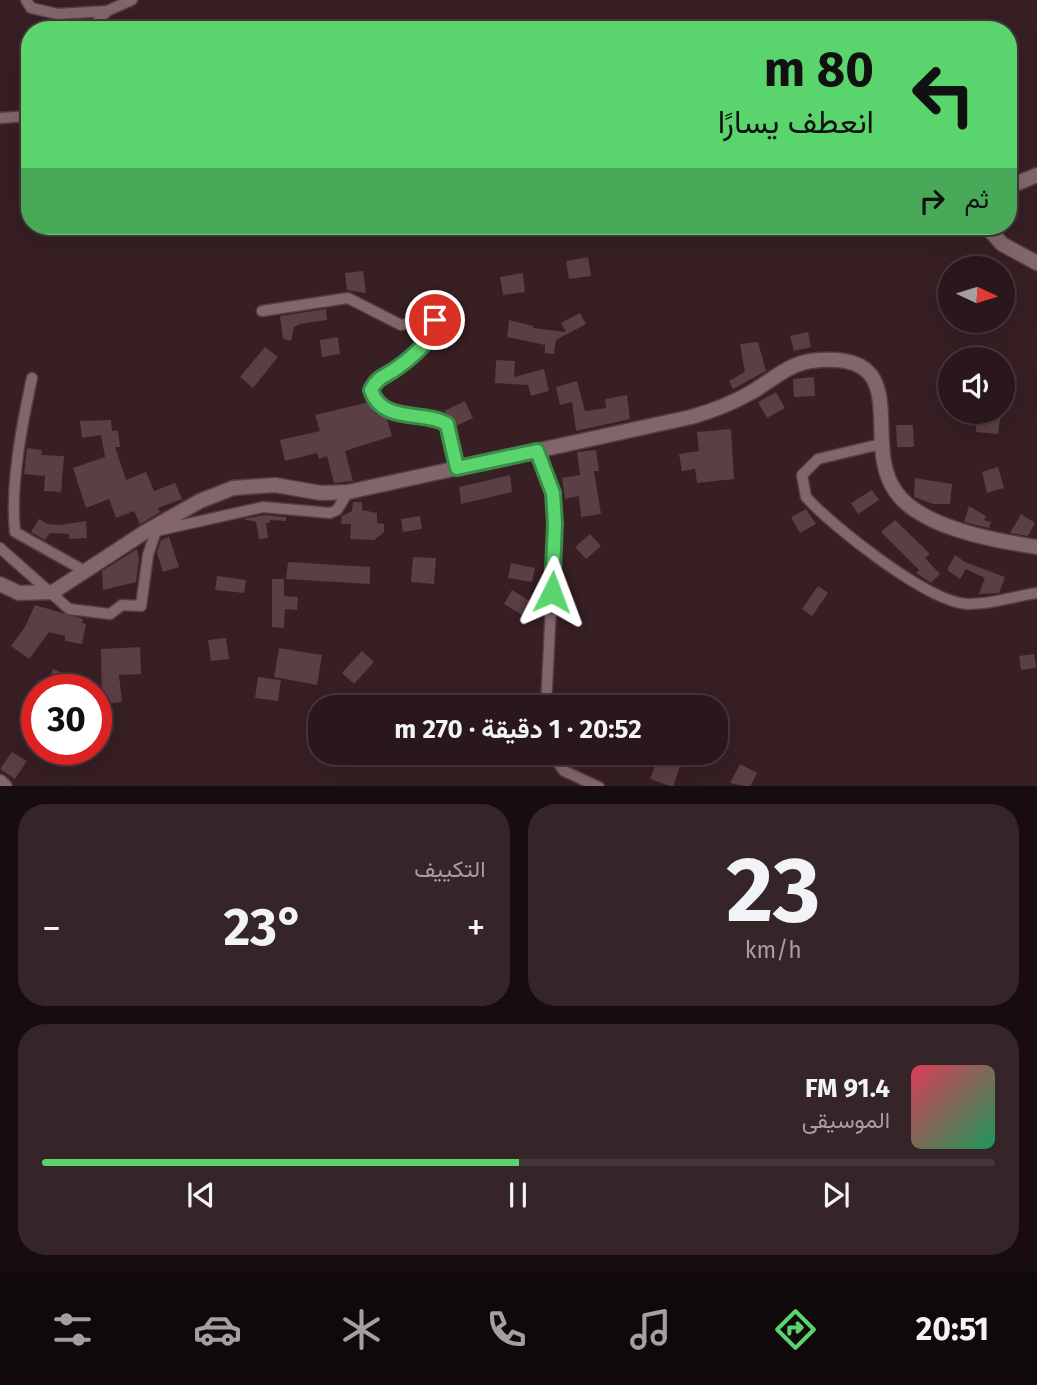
<!DOCTYPE html>
<html lang="ar">
<head>
<meta charset="utf-8">
<style>
	body { margin:0; font-family:"Fira Sans",Vazirmatn,sans-serif; background:#352428; color:#f1f3f6; direction:rtl; height:100vh; display:flex; flex-direction:column; font-size:26px; white-space:nowrap }
	* { box-sizing:border-box; margin:0 }
	p { font-size:23px; color:#a59fa3 }
	.icon { flex:none; width:38px; height:38px; fill:none; stroke:currentColor; stroke-width:2; stroke-linecap:round; stroke-linejoin:round }
	.map { position:relative; height:786px; overflow:hidden; direction:ltr }
	.sheet { display:flex; flex-direction:column; gap:18px; padding:18px; background:#170d0f; flex:1 }
	.sheet>* { flex:none }
	.hud { position:absolute; left:21px; top:21px; width:996px; height:214px; border-radius:28px; box-shadow:0 7px 28px #0002,0 0 0 2px #45363a; direction:rtl; background:#5ad56e; color:#111; overflow:hidden }
	.needle { width:46px; rotate:94deg }
	.controls { position:absolute; left:938px; top:256px; display:grid; gap:14px }
	.controls a { display:grid; place-items:center; width:77px; height:77px; border-radius:50%; background:#29171b; box-shadow:0 7px 28px #0002,0 0 0 2px #45363a; font-size:35px }
	.speed { position:absolute; left:21px; top:674px; display:flex; gap:14px; font-size:35px; font-weight:700; text-align:center }
	.speed>* { display:grid; place-content:center; width:91px; height:91px; border-radius:50%; background:#29171b; box-shadow:0 7px 28px #0002,0 0 0 2px #45363a; line-height:1 }
	.speed .limit { border:10px solid #d22; background:#fff; color:#111 }
	.pin { position:absolute; display:grid; place-items:center; width:60px; height:60px; color:#fff; margin:-30px; border:4px solid #fff; border-radius:50%; box-shadow:0 2px 7px #0007 }
	.me { position:absolute; width:77px; margin:-38px; rotate:3deg; stroke-linejoin:round; filter:drop-shadow(0 0 5px #0008) }
	.turn { display:flex; align-items:center; gap:24px; height:147px; padding:0 28px; font-size:32px }
	.turn .icon { width:91px; height:91px; stroke-width:2.5 }
	.turn b { display:block; font-size:49px; line-height:60px }
	.then { display:flex; align-items:center; height:66px; padding:0 28px; background:#0003; gap:14px; font-size:26px }
	.big { font-size:52px; font-weight:700; line-height:1.1 }
	.sheet .widget { flex:1; display:flex; flex-direction:column; justify-content:center; gap:10px; min-width:0; padding:0 24px; border-radius:28px; background:#352428 }
	.sheet .dial { align-items:center; gap:0 }
	.dial b { font-size:91px; line-height:1 }
	.song { display:flex; align-items:center; gap:21px }
	.cover { width:84px; height:84px; border-radius:10px; background:linear-gradient(135deg,hsl(350 70% 55%),hsl(150 70% 35%)) }
	.played { height:7px; border-radius:4px; background:linear-gradient(90deg,#5ad56e 50%,#45363a 50%) }
	.keys { display:flex; justify-content:space-around; direction:ltr }
	.heat { display:flex; justify-content:space-between; align-items:center; font-size:38px; direction:ltr }
	.sheet .tiles { flex:1; display:grid; gap:18px; grid-template-columns:1fr 1fr }
	.widget:last-child { grid-column:span 2 }
	.trip { position:absolute; left:308px; top:695px; width:420px; height:70px; border-radius:28px; background:#29171b; box-shadow:0 7px 28px #0002,0 0 0 2px #45363a; font-weight:700; line-height:70px; text-align:center; direction:rtl }
	.dock { display:flex; height:112px; justify-content:space-around; align-items:center; background:#10090b; color:#a59fa3 }
	.dock .icon { width:49px; height:49px }
	.dock .current { color:#5ad56e }
	.dock b { font-size:32px; color:#f1f3f6 }
	.map>svg:first-child { display:block }
	.building { fill:#5a3f44 }
	.lines { fill:none; stroke-linecap:round; stroke-linejoin:round }
	.minor-casing { stroke:#523e42; stroke-width:13 }
	.tertiary-casing { stroke:#523e42; stroke-width:17 }
	.minor { stroke:#83666b; stroke-width:10 }
	.tertiary { stroke:#83666b; stroke-width:14 }
	.route-casing { stroke:#3a8a48; stroke-width:18 }
	.route { stroke:#5ad56e; stroke-width:12 }
</style>
</head>
<body>
<div class="map">
<svg width="1037" height="787" viewBox="0 0 1037 787">
	<rect width="100%" height="100%" fill="#371f24"/>
	<g class="building">
		<polygon points="588,257 591,276 569,279 566,261"/>
		<polygon points="363,271 366,293 347,290 345,273"/>
		<polygon points="523,273 525,292 503,295 500,277"/>
		<polygon points="326,309 327,320 300,324 294,327 291,341 283,339 280,316"/>
		<polygon points="580,313 586,324 556,340 554,354 545,353 545,345 507,337 509,320 533,326 533,328 566,332 561,323"/>
		<polygon points="808,332 811,347 794,351 790,336"/>
		<polygon points="338,337 340,354 322,357 320,340"/>
		<polygon points="758,342 766,371 733,389 729,381 745,372 740,344"/>
		<polygon points="265,347 278,357 253,388 240,377"/>
		<polygon points="496,360 515,361 514,377 544,369 549,391 531,396 528,385 495,383"/>
		<polygon points="814,377 815,396 794,397 793,379"/>
		<polygon points="577,381 585,411 606,408 605,399 627,395 630,419 576,431 572,402 560,405 556,387"/>
		<polygon points="776,392 785,408 767,418 758,402"/>
		<polygon points="465,401 473,418 456,426 444,411"/>
		<polygon points="369,402 376,414 386,416 392,436 345,451 353,481 334,483 327,456 319,459 317,453 285,461 280,440 320,431 315,415"/>
		<polygon points="977,411 1001,412 998,434 976,432"/>
		<polygon points="111,420 112,431 118,430 120,447 115,447 126,480 146,472 154,491 175,483 182,499 158,508 160,512 140,524 134,511 116,518 109,499 86,508 73,468 105,457 101,435 82,438 80,421"/>
		<polygon points="896,425 913,425 914,447 897,447"/>
		<polygon points="731,429 734,479 697,483 695,469 682,471 679,454 699,451 697,432"/>
		<polygon points="27,448 42,450 41,455 64,456 61,492 44,491 45,476 24,474"/>
		<polygon points="596,450 599,471 594,471 601,514 581,517 579,496 565,499 562,478 580,475 577,452"/>
		<polygon points="998,467 1004,488 987,493 982,472"/>
		<polygon points="510,475 512,492 461,504 459,487"/>
		<polygon points="915,478 952,484 950,504 933,504 914,497"/>
		<polygon points="872,490 879,500 858,514 851,503"/>
		<polygon points="353,502 362,502 362,510 377,513 377,523 384,524 384,532 374,540 350,539 351,524 341,524 342,516 352,511"/>
		<polygon points="969,506 986,516 984,520 991,522 989,528 964,522"/>
		<polygon points="806,509 816,524 800,533 791,517"/>
		<polygon points="1021,514 1035,523 1028,536 1010,533"/>
		<polygon points="264,515 286,517 286,521 270,520 269,523 266,523 268,538 259,539 256,522 243,519"/>
		<polygon points="420,516 422,529 403,532 401,519"/>
		<polygon points="39,519 47,524 59,525 86,521 87,538 69,539 69,534 50,533 45,540 31,532"/>
		<polygon points="895,520 930,554 925,558 940,574 931,583 916,573 919,570 881,532"/>
		<polygon points="590,534 601,546 586,559 575,547"/>
		<polygon points="169,537 179,567 163,572 157,553 161,540"/>
		<polygon points="137,549 139,559 136,582 103,590 102,571"/>
		<polygon points="955,555 965,562 1005,577 999,593 979,594 985,578 966,569 960,579 947,570"/>
		<polygon points="413,557 436,558 434,584 411,582"/>
		<polygon points="288,562 370,567 370,584 286,579"/>
		<polygon points="511,563 535,568 532,582 508,578"/>
		<polygon points="217,576 246,580 244,593 215,590"/>
		<polygon points="272,579 284,579 284,596 298,597 297,610 285,609 284,628 272,627"/>
		<polygon points="818,586 828,593 812,616 802,609"/>
		<polygon points="512,590 533,603 525,617 504,604"/>
		<polygon points="35,605 83,619 82,623 86,624 82,644 65,641 65,636 49,632 29,659 11,646 25,627"/>
		<polygon points="226,638 229,659 211,661 208,640"/>
		<polygon points="140,647 141,674 119,675 122,702 102,704 101,649"/>
		<polygon points="279,648 322,655 317,685 274,677"/>
		<polygon points="362,651 374,662 354,684 342,673"/>
		<polygon points="1034,654 1036,668 1021,670 1019,656"/>
		<polygon points="53,669 70,676 65,690 45,690"/>
		<polygon points="258,677 281,680 278,701 255,698"/>
		<polygon points="348,696 371,699 370,707 346,707"/>
		<polygon points="12,752 27,761 15,779 0,769"/>
		<polygon points="658,758 680,766 673,787 650,779"/>
		<polygon points="740,764 757,773 750,787 730,783"/>
	</g>
	<g class="lines">
		<g class="minor-casing">
			<g id="minor">
				<polyline points="26,0 31,8 58,14 107,11 90,30"/>
				<polyline points="107,11 132,0"/>
				<polyline points="0,118 30,116"/>
				<path d="M262,311l86,-13 53,27 32,-7 3,8c-8,16 -25,32 -39,42 -11,8 -20,9 -26,22l10,17 66,17 10,44"/>
				<path d="M32,378c-10,46 -22,108 -17,154l68,38"/>
				<path d="M881,444l-63,15 -16,16 4,22c27,30 122,105 161,107 24,1 47,-8 70,-11"/>
				<polyline points="537,451 553,493 555,524 546,707"/>
				<polyline points="0,548 69,609 110,614 122,605 141,606 148,555 156,531 263,507 330,513 337,510 348,492"/>
				<polyline points="550,752 564,771 599,787"/>
			</g>
		</g>
		<g class="tertiary-casing">
			<g id="tertiary">
				<polyline points="1008,187 1037,175"/>
				<polyline points="986,226 1002,244 1037,263"/>
				<path d="M0,584l19,9 34,-1 92,-60 55,-31 33,-13 42,-3 46,8 27,-1 343,-75c21,-6 40,-13 59,-24 20,-11 38,-29 61,-32 108,-13 48,81 85,131 25,36 100,49 141,55"/>
				<polyline points="0,782 5,787"/>
			</g>
		</g>
		<use href="#minor" class="minor"/>
		<use href="#tertiary" class="tertiary"/>
	</g>
	<g class="lines">
		<g class="route-casing">
			<path id="route" d="M435,320l1,6c-7,16 -25,32 -39,42 -11,8 -20,9 -26,22 11,34 52,20 76,34l10,44 80,-17 16,42 2,31 -3,68"/>
		</g>
		<use href="#route" class="route"/>
	</g>
</svg>
<div class="controls">
<a><svg class="needle" viewBox="-14 -14 28 28"><path d="M0-13l5 13h-10z" fill="#e53935"/><path d="M0 13l5-13h-10z" fill="#a59fa3"/></svg></a>
<a><svg class="icon" aria-label="sound" viewBox="0 0 24 24"><path d="M4 9h4l5-4v14l-5-4H4zM17 9q2 3 0 6"/></svg></a>
</div>
<div class="speed"><div class="limit">30</div></div>
<div class="pin" style="left:435px;top:320px;background:#d93025"><svg class="icon" aria-label="arrive" viewBox="0 0 24 24"><path d="M6 21V4h12l-3 4 3 4H6"/></svg></div>
<svg class="me" style="left:552px;top:592px" viewBox="-20 -20 40 40"><path d="M0-17L14 15 0 8-14 15z" fill="#5ad56e" stroke="#fff" stroke-width="4"/></svg>
<div class="trip">20:52 · 1 دقيقة · 270 m</div>
<div class="hud">
<div class="turn"><svg class="icon" aria-label="left" viewBox="0 0 24 24"><path d="M17 20v-9H6M10 6l-5 5 5 5"/></svg><div><b>80 m</b>انعطف يسارًا</div></div>
<div class="then">ثم<svg class="icon" aria-label="right" viewBox="0 0 24 24"><path d="M7 20v-9h11M14 6l5 5-5 5"/></svg></div>
</div>
</div>
<section class="sheet">
<div class="tiles">
<div class="widget dial"><b>23</b><p>km/h</p></div>
<div class="widget"><p>التكييف</p>
<div class="heat"><a>−</a><b class="big">23°</b><a>+</a></div>
</div>
<div class="widget">
<div class="song"><i class="cover"></i><div><b>91.4 FM</b><p>الموسيقى</p></div></div>
<div class="played"></div>
<div class="keys"><svg class="icon" aria-label="previous" viewBox="0 0 24 24"><path d="M18 5L8 12l10 7zM5 5v14"/></svg><svg class="icon" aria-label="pause" viewBox="0 0 24 24"><path d="M8 5v14M16 5v14"/></svg><svg class="icon" aria-label="next" viewBox="0 0 24 24"><path d="M6 5l10 7-10 7zM19 5v14"/></svg></div>
</div>
</div>
</section>
<nav class="dock">
<b>20:51</b>
<svg class="icon current" aria-label="directions" viewBox="0 0 24 24"><path d="M12 3l9 9-9 9-9-9zM9 14v-3h6M13 9l2 2-2 2"/></svg>
<svg class="icon" aria-label="music" viewBox="0 0 24 24"><path d="M9 18V5l10-2v13"/><circle cx="6" cy="18" r="3"/><circle cx="16" cy="16" r="3"/></svg>
<svg class="icon" aria-label="phone" viewBox="0 0 24 24"><path d="M5 4h4l2 5-3 2q2 4 5 5l2-3 5 2v4C11 20 4 13 5 4z"/></svg>
<svg class="icon" aria-label="climate" viewBox="0 0 24 24"><path d="M12 3v18M4 7l16 10M4 17L20 7"/></svg>
<svg class="icon" aria-label="car" viewBox="0 0 24 24"><path d="M5 17H2v-5l4-1 3-4h7l3 4 3 1v5h-3M9 17h6M6 11h13"/><circle cx="7" cy="17" r="2"/><circle cx="17" cy="17" r="2"/></svg>
<svg class="icon" aria-label="filters" viewBox="0 0 24 24"><path d="M4 7h16M4 17h16"/><circle cx="9" cy="7" r="2"/><circle cx="15" cy="17" r="2"/></svg>
</nav>
</body>
</html>
